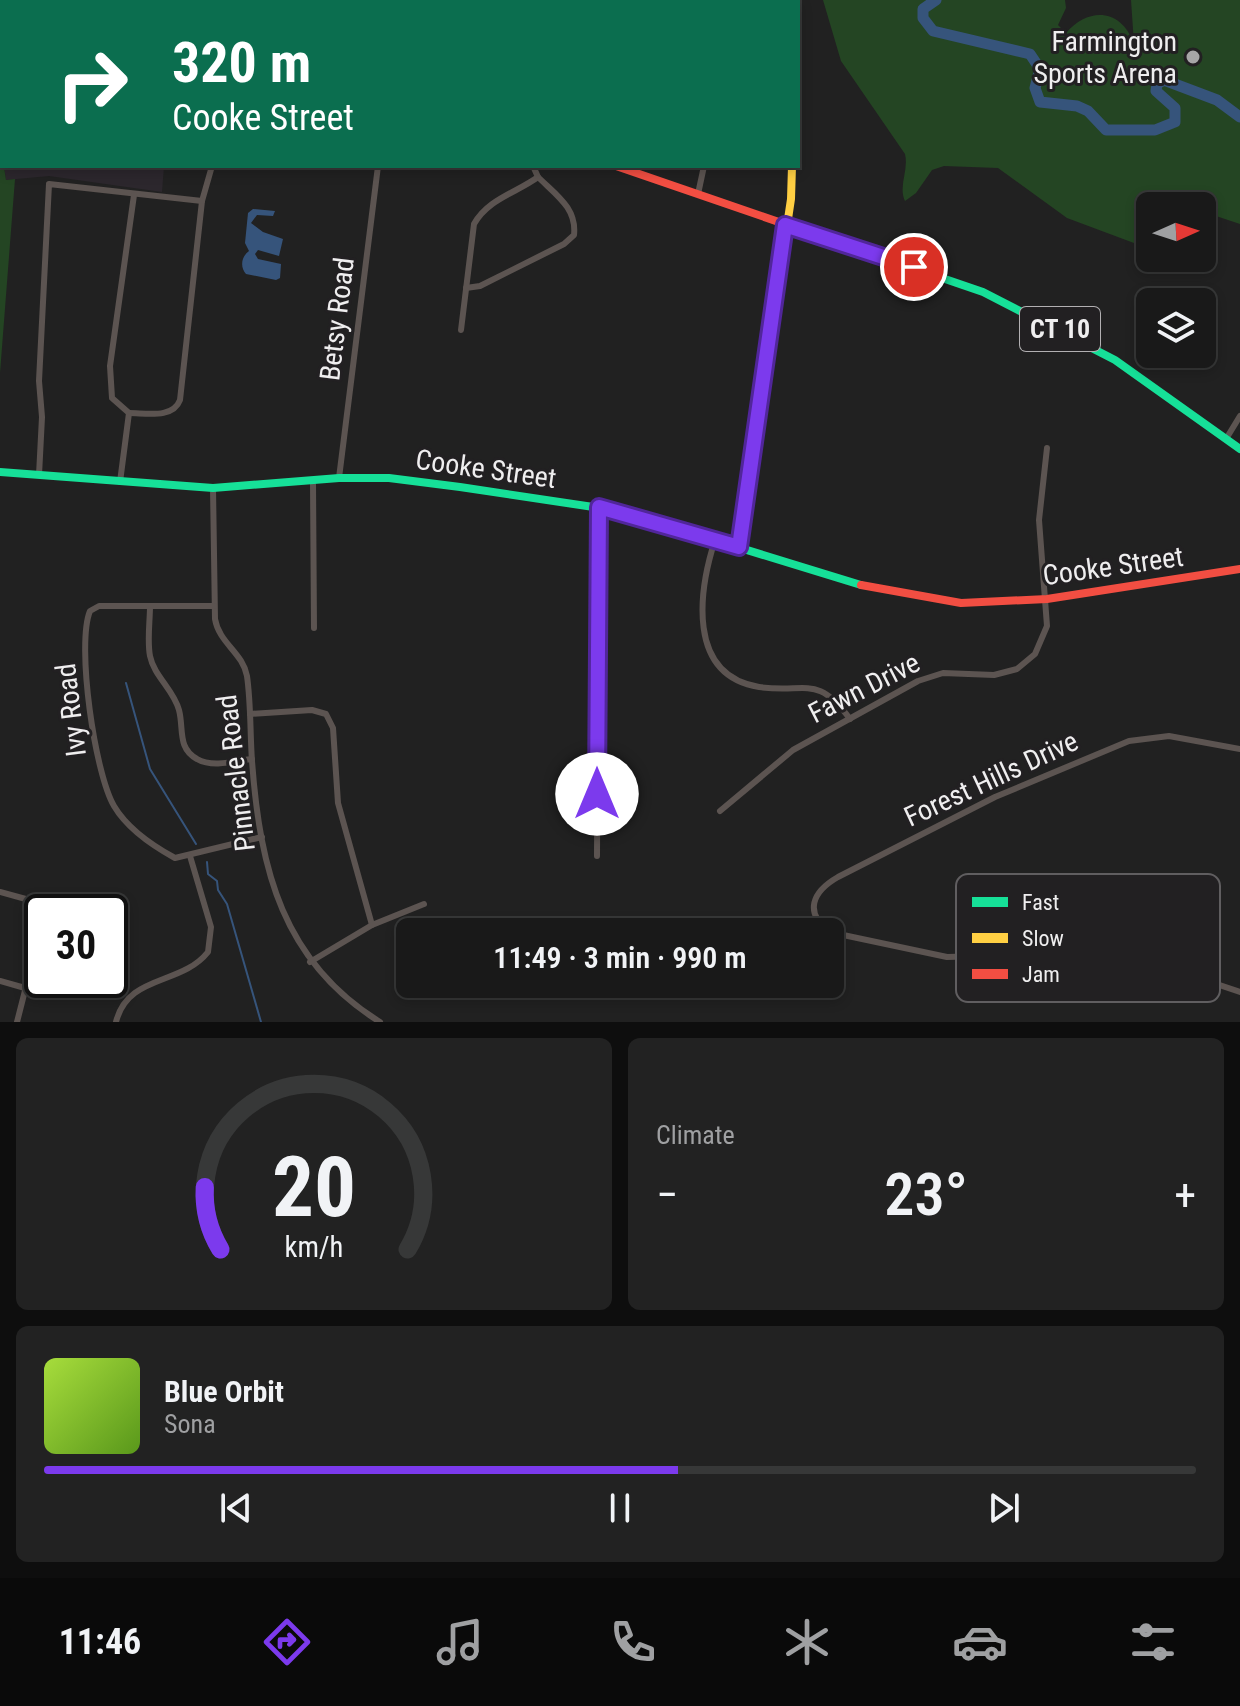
<!DOCTYPE html>
<html lang="en">
<head>
<meta charset="utf-8">
<style>
	body { margin:0; font-family:"Roboto Condensed",sans-serif; background:#222; color:#f1f3f6; height:100vh; display:flex; flex-direction:column; font-size:30px; white-space:nowrap }
	* { box-sizing:border-box; margin:0 }
	p { font-size:26px; color:#9fa0a2 }
	.icon { flex:none; width:44px; height:44px; fill:none; stroke:currentColor; stroke-width:2; stroke-linecap:round; stroke-linejoin:round }
	.map { position:relative; height:1022px; overflow:hidden }
	.panel { display:flex; flex-direction:column; gap:16px; padding:16px; background:#0e0e0e; flex:1 }
	.panel>* { flex:none }
	.guide { position:absolute; left:0px; top:0px; width:800px; height:168px; box-shadow:0 4px 12px #0003,0 0 0 2px #373838; background:#0b6e4f; color:#fff; overflow:hidden }
	.needle { width:52px; rotate:87deg }
	.tools { position:absolute; left:1136px; top:192px; display:grid; gap:16px }
	.tools a { display:grid; place-items:center; width:80px; height:80px; border-radius:12px; background:#191919; box-shadow:0 4px 12px #0003,0 0 0 2px #373838; font-size:40px }
	.speed { position:absolute; left:24px; top:894px; display:flex; gap:16px; font-size:40px; font-weight:700; text-align:center }
	.speed>* { display:grid; place-content:center; width:104px; height:104px; border-radius:50%; background:#191919; box-shadow:0 4px 12px #0003,0 0 0 2px #373838; line-height:1 }
	.speed .limit { border:4px solid #111; border-radius:12px; background:#fff; color:#111 }
	.pin { position:absolute; display:grid; place-items:center; width:68px; height:68px; color:#fff; margin:-34px; border:4px solid #fff; border-radius:50%; box-shadow:0 2px 8px #0007 }
	.me { position:absolute; width:88px; margin:-44px; rotate:0deg; stroke-linejoin:round; filter:drop-shadow(0 0 6px #0008) }
	.turn { display:flex; align-items:center; gap:28px; height:168px; padding:0 40px; font-size:36px }
	.turn .icon { width:104px; height:104px; stroke-width:2.5 }
	.turn b { display:block; font-size:56px; line-height:68px }
	.big { font-size:60px; font-weight:600; line-height:1.1 }
	.panel .tile { flex:1; display:flex; flex-direction:column; justify-content:center; gap:12px; min-width:0; padding:0 28px; border-radius:12px; background:#222 }
	.panel .dial { align-items:center; gap:0 }
	.dial svg { height:208px; overflow:visible; fill:none; stroke:#373838; stroke-width:7; stroke-linecap:round; text-anchor:middle }
	.dial text { fill:#f1f3f6; stroke:none }
	.song { display:flex; align-items:center; gap:24px }
	.cover { width:96px; height:96px; border-radius:12px; background:linear-gradient(135deg,hsl(80 70% 55%),hsl(90 70% 35%)) }
	.played { height:8px; border-radius:4px; background:linear-gradient(90deg,#7c3aed 55%,#373838 55%) }
	.keys { display:flex; justify-content:space-around; direction:ltr }
	.heat { display:flex; justify-content:space-between; align-items:center; font-size:44px; direction:ltr }
	.panel .tiles { flex:1; display:grid; gap:16px; grid-template-columns:1fr 1fr }
	.tile:last-child { grid-column:span 2 }
	.trip { position:absolute; left:396px; top:918px; width:448px; height:80px; border-radius:12px; background:#191919; box-shadow:0 4px 12px #0003,0 0 0 2px #373838; font-weight:600; line-height:80px; text-align:center }
	.dock { display:flex; height:128px; justify-content:space-around; align-items:center; background:#0a0a0a; color:#9fa0a2 }
	.dock .icon { width:56px; height:56px }
	.dock .current { color:#7c3aed }
	.dock b { font-size:36px; color:#f1f3f6 }
	.map>svg:first-child { display:block }
	.built { fill:#2c272d }
	.green { fill:#244523 }
	.water { fill:#36547b }
	.lines { fill:none; stroke-linecap:round; stroke-linejoin:round }
	.stream { stroke:#36547b; stroke-width:2 }
	.river { stroke:#36547b; stroke-width:11 }
	.street { stroke:#5c5451; stroke-width:6 }
	.fast { stroke:#16e098; stroke-width:8 }
	.slow { stroke:#ffcf43; stroke-width:8 }
	.jam { stroke:#f24e42; stroke-width:8 }
	.route-casing { stroke:#51269a; stroke-width:20 }
	.route { stroke:#7c3aed; stroke-width:14 }
	.poi-dot { fill:#a7a6a7; stroke:#222022; stroke-width:3 }
	.labels { text-anchor:middle; dominant-baseline:central; stroke-width:6; stroke-linejoin:round; paint-order:stroke }
	.shield { fill:#222022; stroke:#b2b0b2; stroke-width:2 }
	.shield-label { font-size:26px; font-weight:bold; fill:#efeeef }
	.poi-label { font-size:28px; fill:#efeeef; stroke:#222022; text-anchor:end }
	.street-label { font-size:28px; fill:#efeeef; stroke:#222022 }
	.key { fill:#222022; stroke:#605e60; stroke-width:2 }
	.key-label { font-size:22px; fill:#efeeef }
</style>
</head>
<body>
<div class="map">
<svg width="1240" height="1022" viewBox="0 0 1240 1022">
	<rect width="100%" height="100%" fill="#212121"/>
	<g class="built">
		<polygon points="0,1 3,2 2,149 0,141"/>
		<polygon points="4,166 164,166 162,192 49,176 6,180"/>
	</g>
	<g class="green">
		<path d="M823,0h242l1,8 -8,17 8,8c23,-27 56,-24 68,11l-3,-44h109v224l-27,-9 -11,11v-20h-52v43l-83,-31 -69,-50 -54,-2 -12,4 -16,23 -11,8c-7,-15 4,-31 0,-47l-64,-93z"/>
		<polygon points="0,141 6,180 15,179 0,373"/>
	</g>
	<path class="water" d="M253,209l22,2 -2,5 -16,-1 -6,8 12,9 20,7 -4,17 -21,-6 -3,4 3,5 23,5 -1,14 -4,2 -30,-6c-6,-7 -5,-17 3,-23l-4,-8 3,-30z"/>
	<g class="lines">
		<g class="stream">
			<polyline points="126,683 150,769 196,844"/>
			<polyline points="207,862 208,874 217,881 218,890 227,904 261,1022"/>
		</g>
		<polyline class="river" points="936,0 923,9 923,18 933,31 1030,54 1040,69 1035,88 1040,102 1077,106 1088,111 1106,130 1155,130 1175,122 1175,108 1156,91 1157,84 1164,80 1217,100 1240,117"/>
		<g class="street">
			<polyline points="604,0 605,2"/>
			<polyline points="692,0 693,2"/>
			<polyline points="184,2 185,0"/>
			<polyline points="698,194 704,166"/>
			<path d="M466,288l14,-2 84,-42 10,-9c3,-27 -18,-40 -36,-58"/>
			<path d="M461,330l13,-106c14,-25 42,-31 64,-47l-5,-11"/>
			<path d="M129,413c17,0 44,6 51,-13l22,-199 10,-35"/>
			<polyline points="1226,439 1240,416"/>
			<polyline points="39,475 42,417 39,381 49,184 202,201"/>
			<polyline points="339,478 378,166"/>
			<polyline points="120,482 129,413 112,398 110,366 134,195"/>
			<polyline points="313,483 314,628"/>
			<path d="M213,488l2,131c4,24 28,34 32,57 4,28 3,57 5,85 8,109 31,201 128,261"/>
			<path d="M715,540c-16,50 -29,135 44,147 47,7 57,-14 91,32"/>
			<path d="M150,606c0,15 -3,35 0,50 4,20 24,34 29,54 5,19 -2,38 18,49 15,9 39,2 55,0"/>
			<path d="M214,606h-115l-9,5c-14,34 5,163 24,195 13,22 39,40 61,52l87,-21"/>
			<polyline points="250,714 312,710 326,714 333,728 338,803 372,925"/>
			<path d="M1240,749l-71,-13 -40,5 -134,56 -157,80c-26,15 -34,35 -9,55l118,25 174,-5 119,40"/>
			<polyline points="720,811 793,750 918,681 943,673 994,675 1017,669 1035,654 1047,626 1039,520 1047,448"/>
			<polyline points="597,856 599,507"/>
			<polyline points="0,892 33,901 42,912"/>
			<polyline points="310,962 372,925 424,904"/>
			<polyline points="0,981 25,988"/>
			<polyline points="17,1022 42,924"/>
			<path d="M116,1022c12,-48 65,-36 92,-70l3,-25 -21,-71"/>
		</g>
		<g class="fast">
			<polyline points="170,0 176,2"/>
			<polyline points="763,0 763,2"/>
			<polyline points="907,266 983,292 1115,360 1240,449"/>
			<polyline points="0,472 213,488 339,478 389,478 460,487 620,511 861,585"/>
		</g>
		<polyline class="slow" points="739,547 791,199 792,166"/>
		<g class="jam">
			<polyline points="616,166 907,266"/>
			<polyline points="861,585 961,603 1047,599 1240,569"/>
		</g>
	</g>
	<g class="lines">
		<g class="route-casing">
			<polyline id="route" points="597,794 599,507 739,547 785,225 914,267"/>
		</g>
		<use href="#route" class="route"/>
	</g>
	<circle class="poi-dot" cx="1193" cy="57" r="8"/>
	<g class="labels">
		<rect class="shield" x="1020" y="307" width="80" height="44" rx="6"/>
		<g class="shield-label">
			<text x="1060" y="329">CT 10</text>
		</g>
		<g class="poi-label">
			<text x="1177" y="41">Farmington<tspan x="1177" dy="32">Sports Arena</tspan></text>
		</g>
		<g class="street-label">
			<text transform="translate(337 319) rotate(-83)">Betsy Road</text>
			<text transform="translate(486 469) rotate(8)">Cooke Street</text>
			<text transform="translate(1113 566) rotate(-8)">Cooke Street</text>
			<text transform="translate(864 688) rotate(-27)">Fawn Drive</text>
			<text transform="translate(71 710) rotate(-97)">Ivy Road</text>
			<text transform="translate(236 773) rotate(-97)">Pinnacle Road</text>
			<text transform="translate(991 779) rotate(-25)">Forest Hills Drive</text>
		</g>
	</g>
	<rect x="956" y="874" width="264" height="128" rx="12" class="key"/>
	<rect x="972" y="897" width="36" height="10" fill="#16e098"/>
	<rect x="972" y="933" width="36" height="10" fill="#ffcf43"/>
	<rect x="972" y="969" width="36" height="10" fill="#f24e42"/>
	<g class="key-label">
		<text x="1022" y="910">Fast</text>
		<text x="1022" y="946">Slow</text>
		<text x="1022" y="982">Jam</text>
	</g>
</svg>
<div class="tools">
<a><svg class="needle" viewBox="-14 -14 28 28"><path d="M0-13l5 13h-10z" fill="#e53935"/><path d="M0 13l5-13h-10z" fill="#9fa0a2"/></svg></a>
<a><svg class="icon" aria-label="layers" viewBox="0 0 24 24"><path d="M12 4l9 5-9 5-9-5zM3 14l9 5 9-5"/></svg></a>
</div>
<div class="speed"><div class="limit">30</div></div>
<div class="pin" style="left:914px;top:267px;background:#d93025"><svg class="icon" aria-label="arrive" viewBox="0 0 24 24"><path d="M6 21V4h12l-3 4 3 4H6"/></svg></div>
<svg class="me" style="left:597px;top:794px" viewBox="-20 -20 40 40"><circle r="19" fill="#fff"/><path d="M0-13L10 11 0 6-10 11z" fill="#7c3aed"/></svg>
<div class="trip">11:49 · 3 min · 990 m</div>
<div class="guide">
<div class="turn"><svg class="icon" aria-label="right" viewBox="0 0 24 24"><path d="M7 20v-9h11M14 6l5 5-5 5"/></svg><div><b>320 m</b>Cooke Street</div></div>
</div>
</div>
<section class="panel">
<div class="tiles">
<div class="tile dial"><svg viewBox="0 0 100 80">
<path d="M14 69A42 42 0 1 1 86 69"/>
<path d="M14 69A42 42 0 0 1 8 45" stroke="#7c3aed"/>
<text x="50" y="56" font-size="32" font-weight="700">20</text>
<text x="50" y="72" font-size="11">km/h</text>
</svg></div>
<div class="tile"><p>Climate</p>
<div class="heat"><a>−</a><b class="big">23°</b><a>+</a></div>
</div>
<div class="tile">
<div class="song"><i class="cover"></i><div><b>Blue Orbit</b><p>Sona</p></div></div>
<div class="played"></div>
<div class="keys"><svg class="icon" aria-label="previous" viewBox="0 0 24 24"><path d="M18 5L8 12l10 7zM5 5v14"/></svg><svg class="icon" aria-label="pause" viewBox="0 0 24 24"><path d="M8 5v14M16 5v14"/></svg><svg class="icon" aria-label="next" viewBox="0 0 24 24"><path d="M6 5l10 7-10 7zM19 5v14"/></svg></div>
</div>
</div>
</section>
<nav class="dock">
<b>11:46</b>
<svg class="icon current" aria-label="directions" viewBox="0 0 24 24"><path d="M12 3l9 9-9 9-9-9zM9 14v-3h6M13 9l2 2-2 2"/></svg>
<svg class="icon" aria-label="music" viewBox="0 0 24 24"><path d="M9 18V5l10-2v13"/><circle cx="6" cy="18" r="3"/><circle cx="16" cy="16" r="3"/></svg>
<svg class="icon" aria-label="phone" viewBox="0 0 24 24"><path d="M5 4h4l2 5-3 2q2 4 5 5l2-3 5 2v4C11 20 4 13 5 4z"/></svg>
<svg class="icon" aria-label="climate" viewBox="0 0 24 24"><path d="M12 3v18M4 7l16 10M4 17L20 7"/></svg>
<svg class="icon" aria-label="car" viewBox="0 0 24 24"><path d="M5 17H2v-5l4-1 3-4h7l3 4 3 1v5h-3M9 17h6M6 11h13"/><circle cx="7" cy="17" r="2"/><circle cx="17" cy="17" r="2"/></svg>
<svg class="icon" aria-label="filters" viewBox="0 0 24 24"><path d="M4 7h16M4 17h16"/><circle cx="9" cy="7" r="2"/><circle cx="15" cy="17" r="2"/></svg>
</nav>
</body>
</html>
